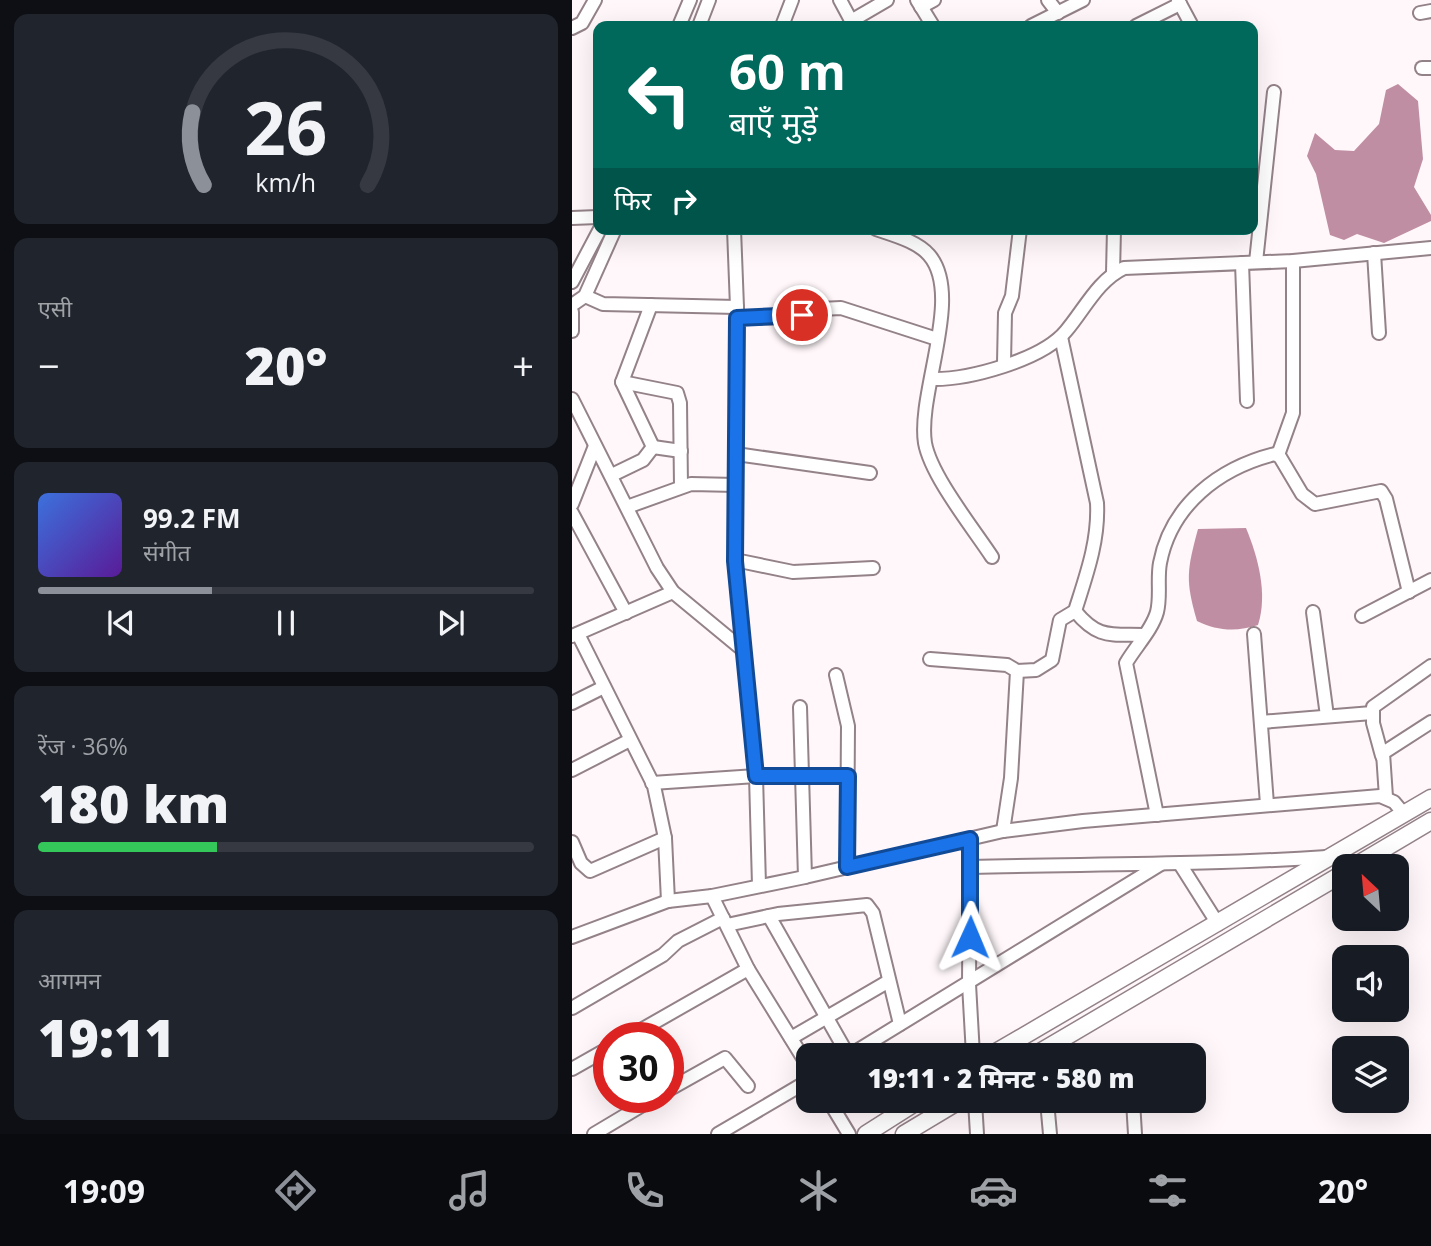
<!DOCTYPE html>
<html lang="hi">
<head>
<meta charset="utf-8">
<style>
	body { margin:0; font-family:"Open Sans","Noto Sans Devanagari",sans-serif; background:#20242c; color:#f1f3f6; height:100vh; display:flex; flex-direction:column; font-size:26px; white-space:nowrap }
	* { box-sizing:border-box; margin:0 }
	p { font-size:23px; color:#9ea1a6 }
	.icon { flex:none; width:38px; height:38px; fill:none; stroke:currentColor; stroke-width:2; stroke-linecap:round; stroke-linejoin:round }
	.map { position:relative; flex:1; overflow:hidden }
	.sheet { display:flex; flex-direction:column; gap:14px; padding:14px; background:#0d0f14; width:572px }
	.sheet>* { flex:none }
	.banner { position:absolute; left:21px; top:21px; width:665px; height:214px; border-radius:14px; box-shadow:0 7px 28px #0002; background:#00695c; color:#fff; overflow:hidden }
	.needle { width:46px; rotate:334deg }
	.buttons { position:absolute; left:760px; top:854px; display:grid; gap:14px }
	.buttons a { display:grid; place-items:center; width:77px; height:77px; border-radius:14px; background:#171b24; box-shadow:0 7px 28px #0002; font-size:35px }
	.speed { position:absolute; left:21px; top:1022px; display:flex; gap:14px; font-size:35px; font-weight:700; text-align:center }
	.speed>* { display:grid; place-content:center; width:91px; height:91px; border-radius:50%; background:#171b24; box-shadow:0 7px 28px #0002; line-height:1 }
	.speed .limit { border:10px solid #d22; background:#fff; color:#111 }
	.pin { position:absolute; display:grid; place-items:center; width:60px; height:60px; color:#fff; margin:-30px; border:4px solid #fff; border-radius:50%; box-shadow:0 2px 7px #0007 }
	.me { position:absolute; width:77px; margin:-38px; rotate:1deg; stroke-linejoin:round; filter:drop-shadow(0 0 5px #0008) }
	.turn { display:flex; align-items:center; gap:24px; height:147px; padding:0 21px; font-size:32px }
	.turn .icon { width:91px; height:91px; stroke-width:2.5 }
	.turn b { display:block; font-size:49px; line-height:60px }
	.then { display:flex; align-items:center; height:66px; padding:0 21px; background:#0003; gap:14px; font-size:26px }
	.big { font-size:52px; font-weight:800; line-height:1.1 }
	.sheet .widget { flex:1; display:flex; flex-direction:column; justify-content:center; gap:10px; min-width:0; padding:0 24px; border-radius:14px; background:#20242c }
	.sheet .dial { align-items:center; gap:0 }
	.dial svg { height:182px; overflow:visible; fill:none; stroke:#363941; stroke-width:7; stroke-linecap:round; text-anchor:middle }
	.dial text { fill:#f1f3f6; stroke:none }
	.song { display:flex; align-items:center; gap:21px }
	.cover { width:84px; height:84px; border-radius:10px; background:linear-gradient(135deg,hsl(220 70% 55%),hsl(270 70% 35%)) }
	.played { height:7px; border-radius:4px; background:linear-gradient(90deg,#8c9099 35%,#363941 35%) }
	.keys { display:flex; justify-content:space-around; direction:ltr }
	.heat { display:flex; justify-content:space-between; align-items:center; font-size:38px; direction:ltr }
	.charge { height:10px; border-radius:5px; background:linear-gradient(90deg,#34c759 36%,#363941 0) }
	.trip { position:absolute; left:224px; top:1043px; width:410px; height:70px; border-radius:14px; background:#171b24; box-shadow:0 7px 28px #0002; font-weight:800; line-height:70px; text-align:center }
	.menu { display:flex; height:112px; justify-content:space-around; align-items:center; background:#090b0e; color:#9ea1a6 }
	.menu .icon { width:49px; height:49px }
	.menu .active { color:#8c9099 }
	.menu b { font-size:32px; color:#f1f3f6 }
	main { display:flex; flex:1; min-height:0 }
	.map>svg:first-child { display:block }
	.water { fill:#c08ea2 }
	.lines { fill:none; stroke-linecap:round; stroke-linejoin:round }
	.minor-casing { stroke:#948289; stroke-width:16 }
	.major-casing { stroke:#948289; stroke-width:19 }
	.minor { stroke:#fff; stroke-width:12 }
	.major { stroke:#fff; stroke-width:16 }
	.route-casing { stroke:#114b97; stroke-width:18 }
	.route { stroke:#1a73e8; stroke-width:12 }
</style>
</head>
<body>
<main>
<section class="sheet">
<div class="widget dial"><svg viewBox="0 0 100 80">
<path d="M14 69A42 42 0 1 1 86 69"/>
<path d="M14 69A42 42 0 0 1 9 37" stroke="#8c9099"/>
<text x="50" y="56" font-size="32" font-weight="700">26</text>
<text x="50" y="72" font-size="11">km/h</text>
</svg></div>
<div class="widget"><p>एसी</p>
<div class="heat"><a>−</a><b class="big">20°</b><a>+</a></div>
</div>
<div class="widget">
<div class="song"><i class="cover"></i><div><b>99.2 FM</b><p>संगीत</p></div></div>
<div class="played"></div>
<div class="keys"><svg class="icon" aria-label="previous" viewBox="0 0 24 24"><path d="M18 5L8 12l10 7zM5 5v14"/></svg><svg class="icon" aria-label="pause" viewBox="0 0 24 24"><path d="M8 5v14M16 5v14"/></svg><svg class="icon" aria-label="next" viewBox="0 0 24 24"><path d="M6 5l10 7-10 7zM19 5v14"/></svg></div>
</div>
<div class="widget"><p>रेंज · 36%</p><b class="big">180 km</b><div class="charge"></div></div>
<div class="widget"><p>आगमन</p><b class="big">19:11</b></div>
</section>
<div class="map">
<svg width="859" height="1134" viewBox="0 0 859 1134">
	<rect width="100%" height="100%" fill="#fff7fa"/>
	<g class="water">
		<polygon points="826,84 846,101 851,159 842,187 859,215 859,221 812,243 785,234 772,240 758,235 744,174 735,156 743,133 763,150 782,151 807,124 814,90"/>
		<path d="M674,528c12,29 22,66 12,97 -21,7 -41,6 -61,-4 -12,-41 -10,-51 1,-92z"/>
	</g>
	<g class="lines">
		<g class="minor-casing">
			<g id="minor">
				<polyline points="268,0 282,26"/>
				<polyline points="345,0 361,26"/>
				<polyline points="476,0 486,13"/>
				<polyline points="606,0 620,26"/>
				<polyline points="349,7 362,0"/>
				<polyline points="848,13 859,11"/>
				<polyline points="279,21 315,0"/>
				<polyline points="107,26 118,0"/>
				<polyline points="127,26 137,0"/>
				<polyline points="210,26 220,0"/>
				<polyline points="459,26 511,0"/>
				<polyline points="564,26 608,4"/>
				<polyline points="0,28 10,23 23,0"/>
				<polyline points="850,68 859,68"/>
				<polyline points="0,218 26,217"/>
				<polyline points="162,229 165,307 163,560 184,776 187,885"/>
				<path d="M304,229c17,6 41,12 53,26 35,40 -12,138 -4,188 6,33 48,85 67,114"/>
				<polyline points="802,253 807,333"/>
				<polyline points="684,262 702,92"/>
				<polyline points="670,263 675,401"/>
				<polyline points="541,273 542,229"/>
				<polyline points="0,282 28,229"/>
				<polyline points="13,296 31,304 165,307"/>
				<polyline points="0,305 13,296 43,229"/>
				<polyline points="0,312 0,331"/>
				<polyline points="165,318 221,317 248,309 269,308 365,339"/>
				<polyline points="432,363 433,313 440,296 448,229"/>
				<path d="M359,379c37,1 111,-19 135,-48 18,-21 32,-51 58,-63l169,-7 138,-13"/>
				<polyline points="50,382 105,393 108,403 109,486"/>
				<polyline points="0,399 85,568 101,592 170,649"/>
				<polyline points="81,447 109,451"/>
				<polyline points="164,454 298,473"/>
				<polyline points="706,455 721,413 721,261"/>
				<polyline points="40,475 71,460 81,447 50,382 79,305"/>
				<polyline points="0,504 23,446"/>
				<polyline points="55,507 119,484 164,485"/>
				<polyline points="0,513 54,613"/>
				<polyline points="163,560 221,572 301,568"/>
				<path d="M503,611c23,28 35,23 69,24"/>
				<polyline points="741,612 755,716"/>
				<polyline points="790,616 859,580"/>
				<polyline points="6,634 82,786 93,838 96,901"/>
				<polyline points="682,634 695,804"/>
				<polyline points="0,636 101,592"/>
				<polyline points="358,659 435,665 445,671 439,778 431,831"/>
				<path d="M445,671l19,-1 16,-10 8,-40 15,-9c11,-35 24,-70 22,-108l-36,-166"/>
				<polyline points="264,675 276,726 275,867"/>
				<polyline points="0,703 32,687"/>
				<polyline points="228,707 233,877"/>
				<polyline points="689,722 800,713"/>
				<polyline points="810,756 801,723 801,707 859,666"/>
				<polyline points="0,770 58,740"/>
				<polyline points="80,783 184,776 276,776"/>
				<polyline points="814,797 811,753 859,722"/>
				<path d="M585,815l-31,-152c10,-17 26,-33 31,-51 4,-15 0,-33 3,-49 11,-58 59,-95 115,-109l5,3 22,37 13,10 66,-13 5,8 23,93"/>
				<polyline points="398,839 397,984 401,1055"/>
				<polyline points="0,842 9,863 18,871 93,838"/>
				<polyline points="608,864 646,924"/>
				<path d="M399,867c119,-3 237,-2 356,-10"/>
				<polyline points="140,896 176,969 236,1066"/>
				<polyline points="197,916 276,1055"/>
				<polyline points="155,925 206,914 295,905 301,913 328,1024"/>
				<polyline points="0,937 96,901 140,896 233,877 431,831 511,821 808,796 822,802 832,814"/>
				<polyline points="0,1008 91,955 106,941 151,918"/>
				<polyline points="55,1038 176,969"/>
				<polyline points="219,1038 317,981"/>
				<polyline points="278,1055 589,864"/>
				<polyline points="0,1069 37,1048"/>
				<polyline points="96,1090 153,1058 176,1086"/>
				<polyline points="257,1101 277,1134"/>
				<polyline points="403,1101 405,1134"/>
				<polyline points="475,1101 478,1134"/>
				<polyline points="561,1101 563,1134"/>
				<polyline points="22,1134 84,1097"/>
				<polyline points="146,1134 236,1081"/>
			</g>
		</g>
		<g class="major-casing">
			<g id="major">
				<polyline points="783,866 859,821"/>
				<polyline points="419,1055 859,798"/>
				<polyline points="463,1055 772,873"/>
				<polyline points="294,1134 346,1101"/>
				<polyline points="332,1134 387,1101"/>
			</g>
		</g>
		<use href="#minor" class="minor"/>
		<use href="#major" class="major"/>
	</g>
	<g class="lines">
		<g class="route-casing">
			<polyline id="route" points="230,315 165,318 163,561 184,776 276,776 275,867 398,839 398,937"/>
		</g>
		<use href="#route" class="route"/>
	</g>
</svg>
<div class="buttons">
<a><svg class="needle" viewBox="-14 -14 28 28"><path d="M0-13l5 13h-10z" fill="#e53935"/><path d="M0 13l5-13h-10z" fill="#9ea1a6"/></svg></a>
<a><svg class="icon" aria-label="sound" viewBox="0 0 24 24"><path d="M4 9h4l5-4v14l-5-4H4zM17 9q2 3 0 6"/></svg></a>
<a><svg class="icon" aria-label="layers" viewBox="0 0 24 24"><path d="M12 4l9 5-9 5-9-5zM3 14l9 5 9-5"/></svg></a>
</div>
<div class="speed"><div class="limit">30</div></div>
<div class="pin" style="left:230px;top:315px;background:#d93025"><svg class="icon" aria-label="arrive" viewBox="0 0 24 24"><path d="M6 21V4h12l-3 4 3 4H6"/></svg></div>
<svg class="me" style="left:398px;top:937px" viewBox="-20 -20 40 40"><path d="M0-17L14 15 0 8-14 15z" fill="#1a73e8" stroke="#fff" stroke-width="4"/></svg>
<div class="trip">19:11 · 2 मिनट · 580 m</div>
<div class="banner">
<div class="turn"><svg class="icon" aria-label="left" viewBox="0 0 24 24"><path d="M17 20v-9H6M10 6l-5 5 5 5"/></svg><div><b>60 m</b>बाएँ मुड़ें</div></div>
<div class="then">फिर<svg class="icon" aria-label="right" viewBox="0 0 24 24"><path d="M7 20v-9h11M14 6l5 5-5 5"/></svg></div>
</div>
</div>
</main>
<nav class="menu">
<b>19:09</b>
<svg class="icon active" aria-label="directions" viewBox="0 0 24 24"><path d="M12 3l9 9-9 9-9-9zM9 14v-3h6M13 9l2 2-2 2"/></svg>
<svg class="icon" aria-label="music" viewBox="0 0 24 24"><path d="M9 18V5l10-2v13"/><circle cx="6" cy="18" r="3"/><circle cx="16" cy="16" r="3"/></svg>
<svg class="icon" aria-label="phone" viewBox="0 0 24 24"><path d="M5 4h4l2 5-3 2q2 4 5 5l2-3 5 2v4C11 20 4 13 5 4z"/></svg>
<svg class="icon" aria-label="climate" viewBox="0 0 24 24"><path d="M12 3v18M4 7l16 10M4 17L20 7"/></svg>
<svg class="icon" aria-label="car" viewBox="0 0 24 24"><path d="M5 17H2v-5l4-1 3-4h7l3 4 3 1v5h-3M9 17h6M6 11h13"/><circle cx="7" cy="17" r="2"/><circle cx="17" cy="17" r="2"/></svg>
<svg class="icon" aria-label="filters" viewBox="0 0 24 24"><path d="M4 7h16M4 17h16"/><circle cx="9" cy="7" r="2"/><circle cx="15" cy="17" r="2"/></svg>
<b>20°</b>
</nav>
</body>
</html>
